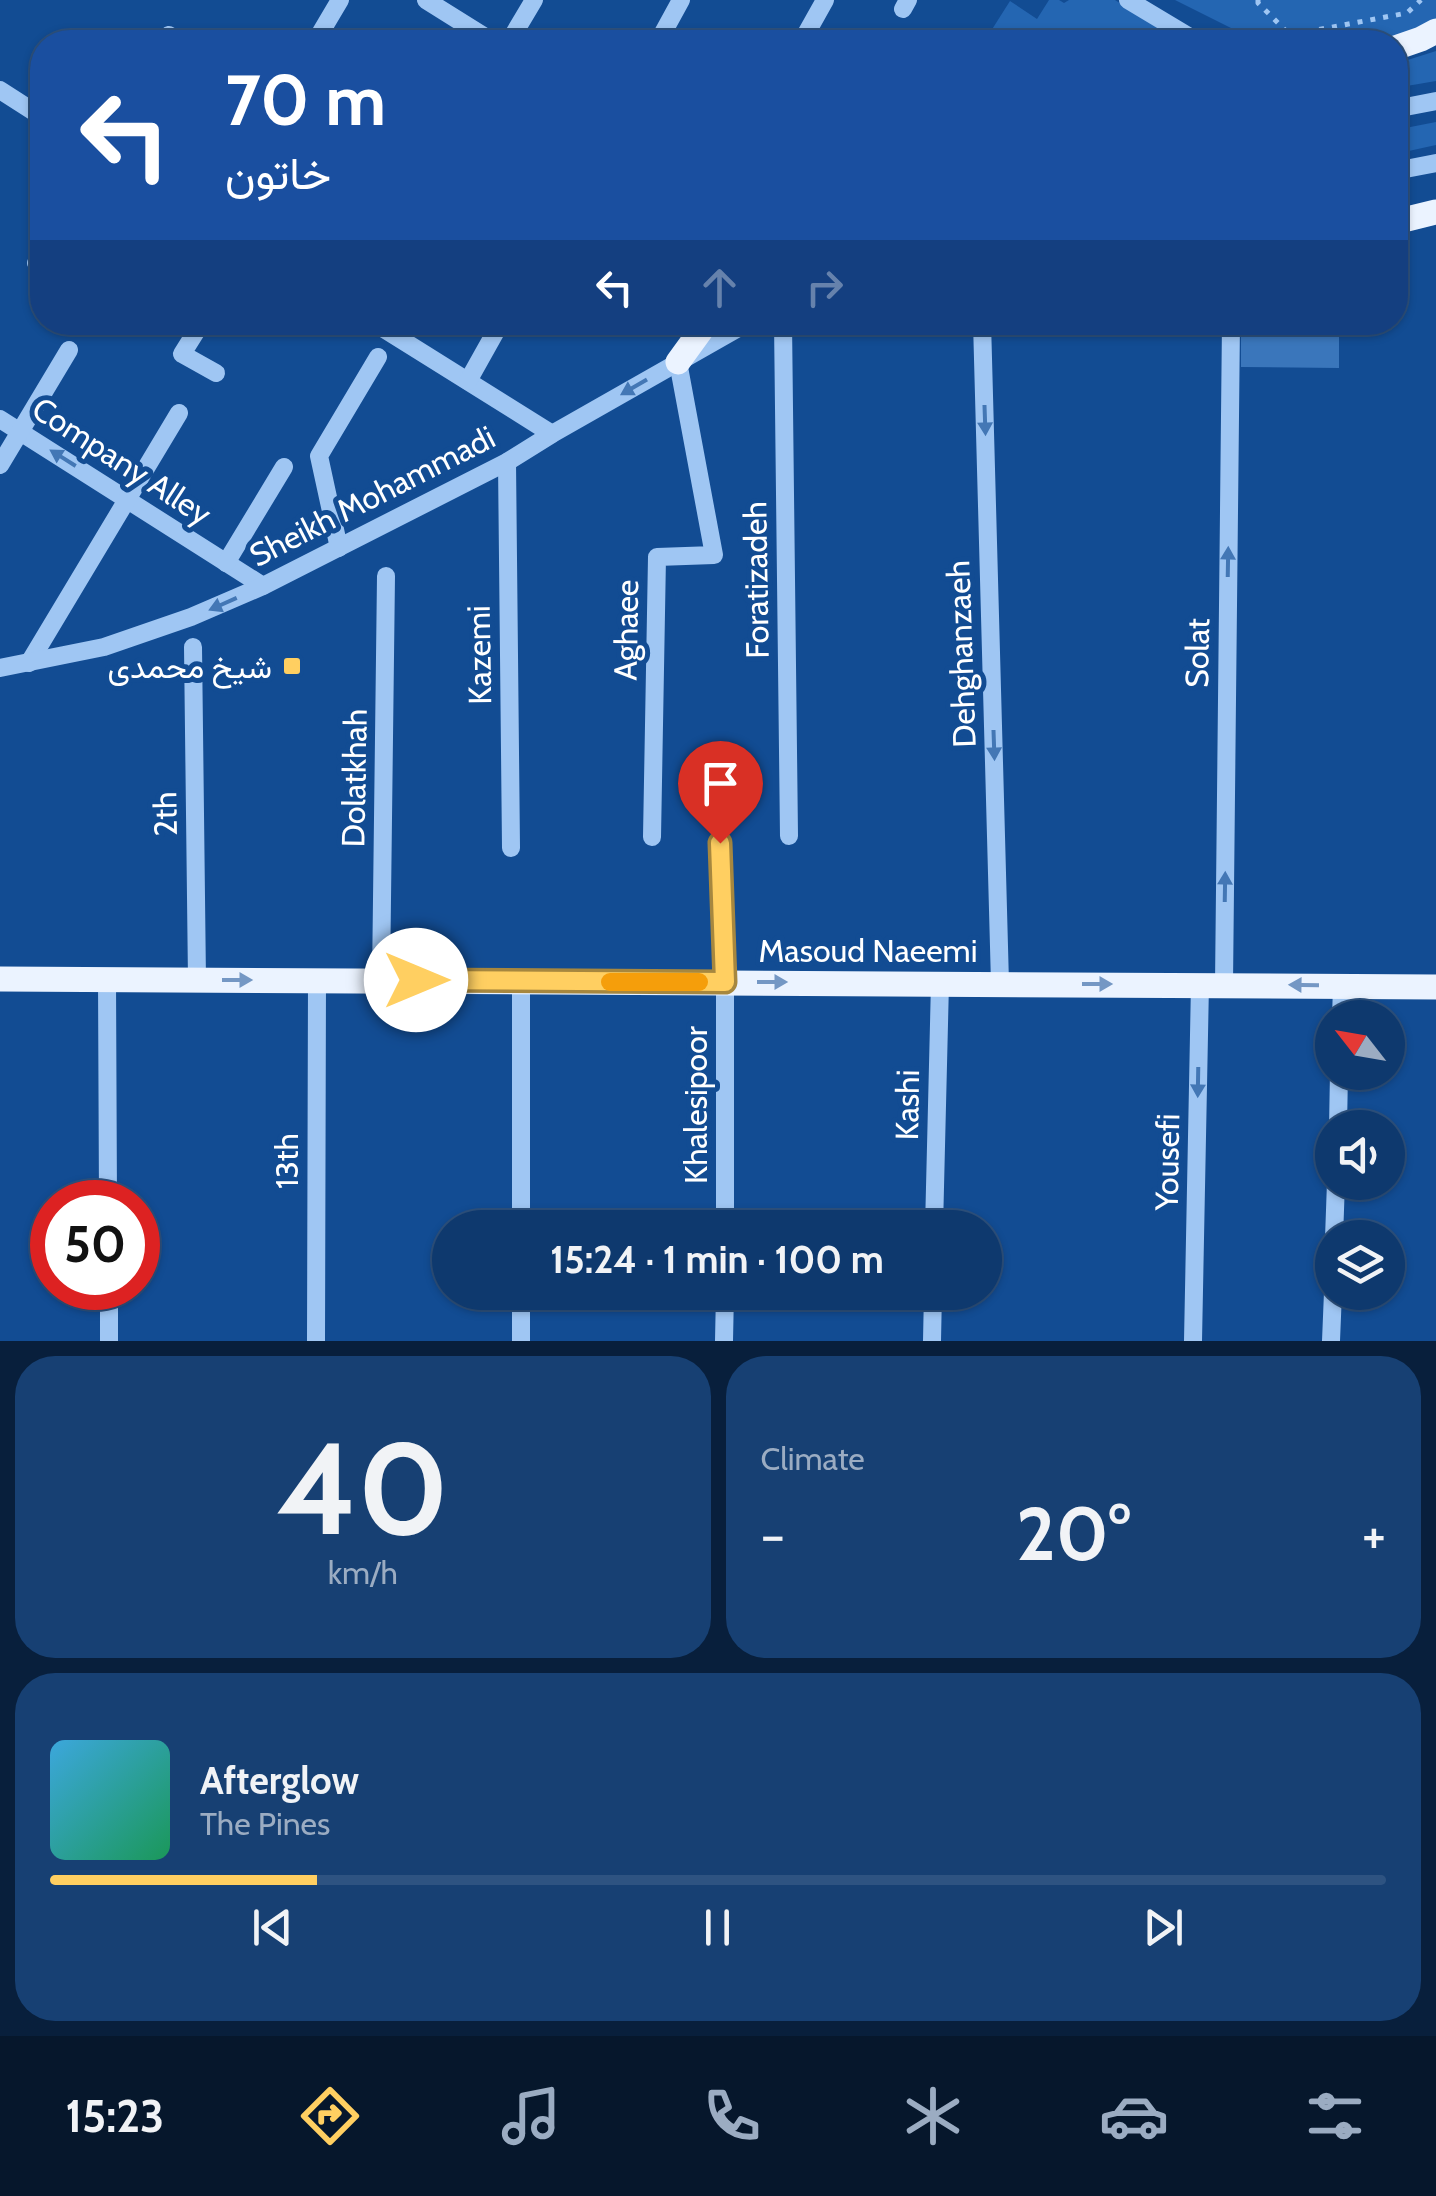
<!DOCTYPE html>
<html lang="en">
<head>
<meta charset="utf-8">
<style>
	body { margin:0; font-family:Cabin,Vazirmatn,sans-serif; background:#174073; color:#f1f3f6; height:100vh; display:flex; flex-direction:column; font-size:38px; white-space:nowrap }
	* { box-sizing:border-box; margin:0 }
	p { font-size:32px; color:#9bacc2 }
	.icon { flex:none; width:55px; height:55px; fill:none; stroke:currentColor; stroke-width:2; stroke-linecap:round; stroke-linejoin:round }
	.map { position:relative; height:1341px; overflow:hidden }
	.panel { display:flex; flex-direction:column; gap:15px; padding:15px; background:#081f3c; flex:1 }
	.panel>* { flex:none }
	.hud { position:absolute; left:30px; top:30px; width:1378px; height:305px; border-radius:40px; box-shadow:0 2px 8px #0004,0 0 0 2px #2e5381; background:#1a4fa0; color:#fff; overflow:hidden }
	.needle { width:65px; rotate:301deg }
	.tools { position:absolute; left:1315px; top:1000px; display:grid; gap:20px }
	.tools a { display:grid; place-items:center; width:90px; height:90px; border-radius:50%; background:#0e396e; box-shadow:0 2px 8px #0004,0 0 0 2px #2e5381; font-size:50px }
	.speed { position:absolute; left:30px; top:1180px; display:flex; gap:20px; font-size:50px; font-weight:700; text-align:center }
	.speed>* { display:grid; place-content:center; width:130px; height:130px; border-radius:50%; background:#0e396e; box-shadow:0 2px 8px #0004,0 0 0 2px #2e5381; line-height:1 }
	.speed .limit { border:15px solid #d22; background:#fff; color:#111 }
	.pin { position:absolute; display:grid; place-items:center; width:85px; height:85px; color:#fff; margin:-102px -42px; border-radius:50% 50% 50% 0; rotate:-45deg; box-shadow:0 0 10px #0007 }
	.pin .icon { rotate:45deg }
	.me { position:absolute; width:110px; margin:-55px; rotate:90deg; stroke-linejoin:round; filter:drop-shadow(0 0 8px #0008) }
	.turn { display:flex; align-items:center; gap:35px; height:210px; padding:0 30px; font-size:45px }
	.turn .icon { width:130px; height:130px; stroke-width:2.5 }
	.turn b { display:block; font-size:70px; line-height:85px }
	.lanes { display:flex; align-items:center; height:95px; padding:0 30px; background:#0003; justify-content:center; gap:50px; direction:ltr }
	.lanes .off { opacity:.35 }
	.big { font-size:75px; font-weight:800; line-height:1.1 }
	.panel .card { flex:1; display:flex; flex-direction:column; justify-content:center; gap:15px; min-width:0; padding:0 35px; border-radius:40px; background:#174073 }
	.panel .dial { align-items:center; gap:0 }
	.dial b { font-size:130px; line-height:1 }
	.song { display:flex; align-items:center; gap:30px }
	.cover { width:120px; height:120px; border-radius:15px; background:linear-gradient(135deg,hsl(200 70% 55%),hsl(150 70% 35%)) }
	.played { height:10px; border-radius:5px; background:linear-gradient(90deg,#ffcf61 20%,#2e5381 20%) }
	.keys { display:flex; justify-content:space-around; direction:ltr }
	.heat { display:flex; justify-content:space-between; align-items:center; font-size:55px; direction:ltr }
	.panel .tiles { flex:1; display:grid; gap:15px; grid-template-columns:1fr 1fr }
	.card:last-child { grid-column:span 2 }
	.trip { position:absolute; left:432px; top:1210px; width:570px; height:100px; border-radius:50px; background:#0e396e; box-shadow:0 2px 8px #0004,0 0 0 2px #2e5381; font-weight:800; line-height:100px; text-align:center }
	.tabs { display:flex; height:160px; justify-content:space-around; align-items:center; background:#06172c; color:#9bacc2 }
	.tabs .icon { width:70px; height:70px }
	.tabs .active { color:#ffcf61 }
	.tabs b { font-size:45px; color:#f1f3f6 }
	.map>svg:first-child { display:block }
	.green { fill:#2466b2 }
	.building { fill:#3a76bb }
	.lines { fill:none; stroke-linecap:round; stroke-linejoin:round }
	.path { stroke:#9fc6f3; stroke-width:5; stroke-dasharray:5 8; stroke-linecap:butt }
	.minor { stroke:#9fc6f3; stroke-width:18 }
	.major { stroke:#ebf3ff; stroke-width:25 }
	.oneway { fill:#4377b5 }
	.oneway2 { fill:#7497c4 }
	.route-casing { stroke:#a6873f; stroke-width:25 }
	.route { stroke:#ffcf61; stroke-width:18 }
	.slow { stroke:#f59e0b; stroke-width:18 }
	.poi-dot { fill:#ffcf61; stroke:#124c93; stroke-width:4 }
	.labels { text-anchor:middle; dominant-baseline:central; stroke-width:10; stroke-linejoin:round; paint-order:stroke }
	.street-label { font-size:32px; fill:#fff; stroke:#124c93 }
	.poi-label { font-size:32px; fill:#fff; stroke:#124c93; text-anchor:end }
</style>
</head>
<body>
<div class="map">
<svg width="1436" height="1341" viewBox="0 0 1436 1341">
	<rect width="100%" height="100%" fill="#124c93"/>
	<g class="green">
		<polygon points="1049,0 1059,0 1064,3 1069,0 1115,0 1181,42 984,42 1010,1 1037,19"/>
		<polygon points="1175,0 1436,0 1436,19 1416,32 1373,42 1259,42"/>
		<polygon points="1436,51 1436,81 1395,88 1395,64"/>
		<polygon points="1436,122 1436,145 1395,154 1395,130"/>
	</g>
	<polygon class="building" points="1241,322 1339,322 1339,368 1241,367"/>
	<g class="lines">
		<polyline class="path" points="1258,0 1258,3 1290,35 1407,13 1421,0"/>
		<g class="minor">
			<polyline points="426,0 493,42"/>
			<polyline points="1128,0 1198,42"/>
			<polyline points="903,9 908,0"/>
			<polyline points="321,32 340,0"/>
			<polyline points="164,42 169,35"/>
			<polyline points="509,42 534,0"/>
			<polyline points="658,42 681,0"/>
			<polyline points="809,42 806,34 825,0"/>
			<polyline points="0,90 42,117"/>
			<polyline points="1395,109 1436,101"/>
			<polyline points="1395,171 1436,163"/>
			<polyline points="36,263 42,252"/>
			<polyline points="202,322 182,354 216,373"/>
			<polyline points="373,322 552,434"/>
			<polyline points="783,322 789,836"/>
			<polyline points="982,322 1000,983"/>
			<polyline points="468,381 501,322"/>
			<polyline points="0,419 263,586"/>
			<polyline points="507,462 511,848"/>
			<polyline points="0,465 69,350"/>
			<polyline points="339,548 319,456 378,357"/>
			<polyline points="226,563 284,467"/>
			<polyline points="193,647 197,980"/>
			<polyline points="29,663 179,413"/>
			<polyline points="0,668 104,647 191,617 263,586 507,462 552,434 749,322"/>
			<polyline points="652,837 657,557 714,555 678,362"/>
			<polyline points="721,843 725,982 725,1228"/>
			<polyline points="107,979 108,1202"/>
			<polyline points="381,980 386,576"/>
			<polyline points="1224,984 1231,322"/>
			<polyline points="1341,1018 1342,986"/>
			<polyline points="1338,1128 1339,1072"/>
			<polyline points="521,1228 521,981"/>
			<polyline points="934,1228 940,983"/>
			<polyline points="1334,1238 1336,1182"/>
			<polyline points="109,1288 109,1341"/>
			<polyline points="316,1341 317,980"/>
			<polyline points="521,1341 521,1292"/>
			<polyline points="724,1341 725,1292"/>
			<polyline points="932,1341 933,1292"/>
			<polyline points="1193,1341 1200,984"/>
			<polyline points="1331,1341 1333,1292"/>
		</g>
		<g class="major">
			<polyline points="1395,48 1421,39 1436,31"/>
			<polyline points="1395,222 1436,212"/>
			<polyline points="678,362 707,322"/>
			<polyline points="0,979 1436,987"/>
		</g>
	</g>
	<defs><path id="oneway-solid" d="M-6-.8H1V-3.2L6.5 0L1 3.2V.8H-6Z" transform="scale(2.5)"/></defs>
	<g class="oneway">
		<use href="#oneway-solid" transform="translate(634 387) rotate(150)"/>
		<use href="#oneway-solid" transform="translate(985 420) rotate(88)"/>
		<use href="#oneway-solid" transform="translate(63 458) rotate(-148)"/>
		<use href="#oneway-solid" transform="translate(1228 562) rotate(-89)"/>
		<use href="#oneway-solid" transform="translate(223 604) rotate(156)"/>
		<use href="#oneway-solid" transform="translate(994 745) rotate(88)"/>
		<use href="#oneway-solid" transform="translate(1225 887) rotate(-89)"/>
		<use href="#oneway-solid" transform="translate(1198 1082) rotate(91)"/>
	</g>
	<g class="oneway2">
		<use href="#oneway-solid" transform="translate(237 980)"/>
		<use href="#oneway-solid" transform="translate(772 982)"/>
		<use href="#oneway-solid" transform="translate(1097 984)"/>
		<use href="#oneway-solid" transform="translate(1304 985) rotate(-179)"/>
	</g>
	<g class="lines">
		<g class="route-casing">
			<polyline id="route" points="416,980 725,982 720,843"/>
		</g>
		<use href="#route" class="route"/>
		<polyline class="slow" points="610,982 699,982"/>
	</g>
	<rect class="poi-dot" x="282" y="656" width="20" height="20" rx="5"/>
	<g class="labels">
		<g class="street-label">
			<text transform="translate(122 461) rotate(33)">Company Alley</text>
			<text transform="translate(372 496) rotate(-27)">Sheikh Mohammadi</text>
			<text transform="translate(756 580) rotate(-91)">Foratizadeh</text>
			<text transform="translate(626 630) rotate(-89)">Aghaee</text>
			<text transform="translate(1197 653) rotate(-89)">Solat</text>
			<text transform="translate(961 654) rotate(-92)">Dehghanzaeh</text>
			<text transform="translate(479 655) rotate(-91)">Kazemi</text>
			<text transform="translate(354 778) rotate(-89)">Dolatkhah</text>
			<text transform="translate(165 814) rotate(-91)">2th</text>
			<text x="868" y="950">Masoud Naeemi</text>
			<text transform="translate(695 1105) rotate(-90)">Khalesipoor</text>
			<text transform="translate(907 1105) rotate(-89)">Kashi</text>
			<text transform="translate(286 1161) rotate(-90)">13th</text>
			<text transform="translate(1167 1162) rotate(-89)">Yousefi</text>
		</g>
		<g class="poi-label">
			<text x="272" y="666">شیخ محمدی</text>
		</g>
	</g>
</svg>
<div class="tools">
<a><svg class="needle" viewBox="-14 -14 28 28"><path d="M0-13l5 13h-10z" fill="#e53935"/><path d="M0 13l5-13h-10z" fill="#9bacc2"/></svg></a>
<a><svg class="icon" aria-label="sound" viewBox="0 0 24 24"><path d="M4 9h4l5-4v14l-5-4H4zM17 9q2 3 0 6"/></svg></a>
<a><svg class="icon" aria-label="layers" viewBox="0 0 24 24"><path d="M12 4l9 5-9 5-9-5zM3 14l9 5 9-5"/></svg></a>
</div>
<div class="speed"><div class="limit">50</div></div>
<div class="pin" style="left:720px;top:843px;background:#d93025"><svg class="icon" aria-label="arrive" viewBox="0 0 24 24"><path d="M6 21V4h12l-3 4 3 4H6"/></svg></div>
<svg class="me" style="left:416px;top:980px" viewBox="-20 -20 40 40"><circle r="19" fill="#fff"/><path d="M0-13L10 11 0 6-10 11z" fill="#ffcf61"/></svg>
<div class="trip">15:24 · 1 min · 100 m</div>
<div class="hud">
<div class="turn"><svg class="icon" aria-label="left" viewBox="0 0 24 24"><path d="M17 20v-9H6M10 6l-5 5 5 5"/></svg><div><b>70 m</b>خاتون</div></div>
<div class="lanes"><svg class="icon" aria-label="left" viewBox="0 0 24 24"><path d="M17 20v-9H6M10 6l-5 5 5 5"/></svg><svg class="icon off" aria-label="ahead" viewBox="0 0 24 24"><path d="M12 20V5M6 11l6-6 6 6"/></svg><svg class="icon off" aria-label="right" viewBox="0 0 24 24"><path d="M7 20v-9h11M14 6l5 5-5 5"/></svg></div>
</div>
</div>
<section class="panel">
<div class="tiles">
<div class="card dial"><b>40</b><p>km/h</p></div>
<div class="card"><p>Climate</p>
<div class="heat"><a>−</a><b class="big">20°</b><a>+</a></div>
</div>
<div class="card">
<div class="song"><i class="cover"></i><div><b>Afterglow</b><p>The Pines</p></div></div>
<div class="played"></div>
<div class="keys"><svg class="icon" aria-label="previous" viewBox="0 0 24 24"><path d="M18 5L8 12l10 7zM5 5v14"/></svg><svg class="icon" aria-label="pause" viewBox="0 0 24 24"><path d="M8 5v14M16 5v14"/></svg><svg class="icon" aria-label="next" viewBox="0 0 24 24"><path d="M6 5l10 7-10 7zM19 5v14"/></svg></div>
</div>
</div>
</section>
<nav class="tabs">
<b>15:23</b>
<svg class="icon active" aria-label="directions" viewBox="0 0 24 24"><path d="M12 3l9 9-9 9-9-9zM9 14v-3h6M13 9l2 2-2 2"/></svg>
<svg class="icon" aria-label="music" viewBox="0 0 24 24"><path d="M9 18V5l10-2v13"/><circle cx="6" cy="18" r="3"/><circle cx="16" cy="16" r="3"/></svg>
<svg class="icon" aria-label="phone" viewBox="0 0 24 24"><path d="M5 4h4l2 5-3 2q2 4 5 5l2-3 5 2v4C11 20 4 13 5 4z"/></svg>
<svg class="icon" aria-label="climate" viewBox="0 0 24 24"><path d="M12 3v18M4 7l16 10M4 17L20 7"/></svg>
<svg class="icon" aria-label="car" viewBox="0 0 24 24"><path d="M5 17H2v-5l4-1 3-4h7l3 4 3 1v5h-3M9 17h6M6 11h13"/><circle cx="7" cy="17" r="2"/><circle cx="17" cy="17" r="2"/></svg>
<svg class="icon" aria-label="filters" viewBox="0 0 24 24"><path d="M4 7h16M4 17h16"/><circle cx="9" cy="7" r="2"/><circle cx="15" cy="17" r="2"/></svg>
</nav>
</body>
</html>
